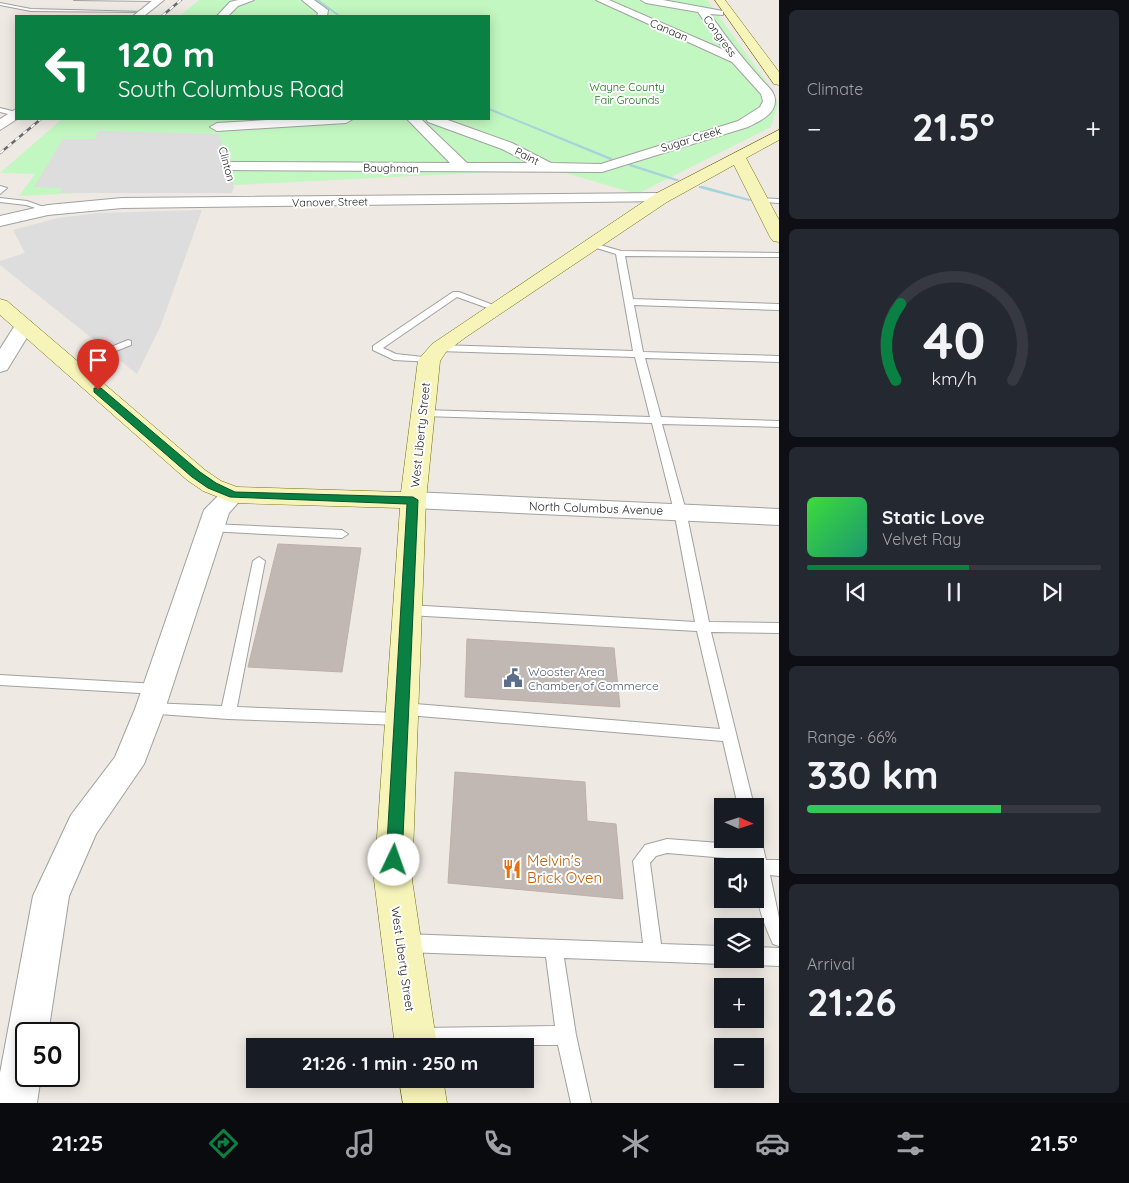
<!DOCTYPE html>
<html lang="en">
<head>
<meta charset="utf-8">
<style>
	body { margin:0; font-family:Quicksand,sans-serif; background:#242831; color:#f1f3f6; height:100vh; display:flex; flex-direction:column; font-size:19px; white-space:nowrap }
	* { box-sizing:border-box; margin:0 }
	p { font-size:16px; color:#9ea1a6 }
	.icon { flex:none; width:28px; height:28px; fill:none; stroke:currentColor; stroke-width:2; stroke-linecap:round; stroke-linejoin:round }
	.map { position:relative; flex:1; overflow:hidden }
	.drawer { display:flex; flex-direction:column; gap:10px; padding:10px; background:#0d0f14; width:350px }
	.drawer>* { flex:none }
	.top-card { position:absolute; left:15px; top:15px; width:475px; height:105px; border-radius:0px; box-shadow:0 2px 12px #0003; background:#0b8043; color:#fff; overflow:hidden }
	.needle { width:32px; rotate:93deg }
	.buttons { position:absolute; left:714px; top:798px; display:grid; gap:10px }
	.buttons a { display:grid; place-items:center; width:50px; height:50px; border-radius:0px; background:#171b24; box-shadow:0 2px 12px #0003; font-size:25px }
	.speed { position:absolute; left:15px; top:1022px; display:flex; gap:10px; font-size:25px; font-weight:700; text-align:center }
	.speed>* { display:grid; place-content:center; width:65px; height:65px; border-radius:50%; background:#171b24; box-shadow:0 2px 12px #0003; line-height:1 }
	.speed .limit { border:2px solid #111; border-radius:8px; background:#fff; color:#111 }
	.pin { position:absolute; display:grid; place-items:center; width:42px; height:42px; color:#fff; margin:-51px -21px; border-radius:50% 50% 50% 0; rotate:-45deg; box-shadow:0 0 5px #0007 }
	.pin .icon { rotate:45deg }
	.me { position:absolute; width:55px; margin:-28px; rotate:3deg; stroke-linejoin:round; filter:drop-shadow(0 0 4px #0008) }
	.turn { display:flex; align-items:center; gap:18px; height:105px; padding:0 20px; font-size:22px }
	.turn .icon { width:65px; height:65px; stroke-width:2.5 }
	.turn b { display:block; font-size:35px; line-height:42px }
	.big { font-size:38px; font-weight:800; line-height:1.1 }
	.drawer .tile { flex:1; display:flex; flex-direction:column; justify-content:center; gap:8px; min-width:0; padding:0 18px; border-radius:8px; background:#242831 }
	.drawer .dial { align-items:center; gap:0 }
	.dial svg { height:130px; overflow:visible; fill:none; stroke:#363941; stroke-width:7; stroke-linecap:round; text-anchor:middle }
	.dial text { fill:#f1f3f6; stroke:none }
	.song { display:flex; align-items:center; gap:15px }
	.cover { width:60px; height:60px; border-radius:8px; background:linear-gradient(135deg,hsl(120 70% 55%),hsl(160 70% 35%)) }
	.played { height:5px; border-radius:2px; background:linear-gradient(90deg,#0b8043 55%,#363941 55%) }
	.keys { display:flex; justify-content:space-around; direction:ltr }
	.heat { display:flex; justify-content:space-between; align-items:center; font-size:28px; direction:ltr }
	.charge { height:8px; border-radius:4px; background:linear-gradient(90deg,#34c759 66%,#363941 0) }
	.trip { position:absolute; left:246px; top:1038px; width:288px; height:50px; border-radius:0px; background:#171b24; box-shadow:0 2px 12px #0003; font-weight:800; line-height:50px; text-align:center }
	.tab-bar { display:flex; height:80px; justify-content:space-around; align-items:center; background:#090b0e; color:#9ea1a6 }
	.tab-bar .icon { width:35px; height:35px }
	.tab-bar .active { color:#0b8043 }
	.tab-bar b { font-size:22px; color:#f1f3f6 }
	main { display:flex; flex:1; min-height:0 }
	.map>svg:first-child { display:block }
	.park { fill:#c3f7c1 }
	.parking { fill:#ddd }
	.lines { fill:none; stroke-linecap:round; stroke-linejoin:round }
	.stream { fill:#a5d4da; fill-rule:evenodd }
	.building { fill:#c2b8b3; stroke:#bfafa6 }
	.lane-casing { stroke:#a1a1a1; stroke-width:2 }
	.street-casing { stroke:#a1a1a1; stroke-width:2 }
	.secondary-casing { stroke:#6f7009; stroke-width:1 }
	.lane { fill:#fff; fill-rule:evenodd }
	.street { fill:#fff; fill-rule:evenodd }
	.secondary { fill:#f7f4b9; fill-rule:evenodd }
	.rail-casing { stroke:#6b6b6b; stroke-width:2.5 }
	.rail { stroke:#fff; stroke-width:2; stroke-dasharray:5; stroke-linecap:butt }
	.route { fill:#0b8043; stroke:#07532c }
	.labels { text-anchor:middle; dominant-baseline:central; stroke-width:4; stroke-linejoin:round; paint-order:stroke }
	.far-street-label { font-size:11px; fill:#1d1d1d; stroke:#fff }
	.far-park-label { font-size:11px; fill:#11770f; stroke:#fff }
	.street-label { font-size:12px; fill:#1d1d1d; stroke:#fff }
	.service-label { font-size:12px; fill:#4e5e75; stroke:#fff; text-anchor:start }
	.near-food-label { font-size:15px; fill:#c56008; stroke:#fff; text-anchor:start }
</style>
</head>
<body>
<main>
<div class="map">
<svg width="779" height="1103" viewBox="0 0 779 1103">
	<rect width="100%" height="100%" fill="#eee9e3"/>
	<polygon class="park" points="199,0 707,0 769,85 778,103 771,127 637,194 552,169 19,196 35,174 0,173 62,119 489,119 489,16 180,16"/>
	<g class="parking">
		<polygon points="98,131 219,134 234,187 232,193 59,193 62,188 34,187 63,139 95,139"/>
		<polygon points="202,210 161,325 137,374 0,265 0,261 25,253 13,230 58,218 98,213"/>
	</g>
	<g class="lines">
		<g class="stream">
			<polygon points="316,0 319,0 341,16 338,16"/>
			<polygon points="489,108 612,158 613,159 610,160 489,110"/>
			<polygon points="629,164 631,164 680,180 676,181 629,166"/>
			<polygon points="699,186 703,186 753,200 749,201 699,188"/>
		</g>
	</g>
	<g class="building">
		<polygon points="278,544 361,548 342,672 248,667"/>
		<polygon points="467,639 614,648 620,707 465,697"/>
		<polygon points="455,772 585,782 587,821 616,824 623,899 448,883"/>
	</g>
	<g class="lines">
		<g class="lane-casing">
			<g id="lane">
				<polygon points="74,0 160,0 158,1"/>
				<polygon points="0,3 31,9 145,12 31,11 0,5"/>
				<polygon points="0,108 16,112 16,116 0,112"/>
				<polygon points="0,186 7,188 0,194"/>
				<polygon points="0,198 27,201 52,210 48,212 26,205 0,202"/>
				<polygon points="757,198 779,199 779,203 760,202 757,202"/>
				<polygon points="590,242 621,251 779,253 779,257 625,256 633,299 779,304 779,310 634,305 643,352 779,356 779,362 645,358 661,417 779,421 779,427 662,424 686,511 709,622 779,623 779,633 711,632 754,806 738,806 723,741 407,715 409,719 407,723 402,725 228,719 145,713 143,709 145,705 150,703 222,706 253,561 259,557 265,561 237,707 398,713 396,709 398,705 403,703 720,729 697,631 408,615 403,613 401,610 403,607 408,605 695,622 674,511 652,423 424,416 419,413 424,410 650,417 635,357 439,351 434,348 439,345 633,351 616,254 590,246"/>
				<polygon points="453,292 459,292 501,308 496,311 457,297 383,348 396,354 432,358 432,362 394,360 373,350 373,346"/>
				<polygon points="128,340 131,341 131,345 73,368 70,369 65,366"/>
				<polygon points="211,524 342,530 348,534 342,538 207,531 205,528 207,525"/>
				<polygon points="0,675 157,684 162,685 164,689 162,693 157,694 0,685"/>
				<path d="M755,832l5,2 6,26h13v16l-9,-1 9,43v28l-6,-2c-13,-28 -18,-47 -18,-78h-4l-1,-6 -83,-7 -11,3 -6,7 11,81 61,2v13h7l-1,2 -6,3 -158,-6 12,77 15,68h-20l-13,-58h-146l-3,-7 3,-7 7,-3 136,-2 -9,-69 -141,-5 -6,-3 -3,-6 3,-6 6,-3 238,9 -10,-82 12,-16 22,-6 80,6 -1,-6h9z"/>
				<polygon points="755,947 779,948 779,966 755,965 749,962 747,959 755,959"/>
			</g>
		</g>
		<g class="street-casing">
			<g id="street">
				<polygon points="153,0 164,0 144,16 133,16"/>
				<polygon points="238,0 254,0 238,6 228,16 217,16 230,2"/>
				<polygon points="302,0 314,0 328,10 327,16 317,16 318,13"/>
				<path d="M596,0h13l115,50 -26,-38 -52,-9 -5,-3h22l60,11v4l-13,-1c16,23 32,44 51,65 5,6 15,13 14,22 0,14 -17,21 -27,26l-146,45 -373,-2 -7,-4 7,-4 221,1 -43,-44h14l46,44h62l-27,-14 -74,-27 -2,-3h19l67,24 39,20 50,1 137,-43 22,-14 3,-6 -2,-7 -29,-32z"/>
				<polygon points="16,109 17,119 0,130 0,119"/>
				<polygon points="285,119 353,119 346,123 217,131 210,127 217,123"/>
				<polygon points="661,193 669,198 667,201 122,208 48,215 0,226 0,216 48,205 122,198"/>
				<polygon points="24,320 31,322 34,326 7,370 0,372 0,349 17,322"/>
				<polygon points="233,487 242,490 245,495 229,513 165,709 144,764 96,834 69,896 48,1034 26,1034 26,1076 41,1076 37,1103 0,1103 0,1073 33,896 71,815 115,757 135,709 204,510 224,490"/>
				<polygon points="413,492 779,509 779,525 413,508 404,505 401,500 404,495"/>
			</g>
		</g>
		<g class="secondary-casing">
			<g id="secondary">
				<polygon points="715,0 725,0 779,72 779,85 774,84"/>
				<polygon points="779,130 779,140 746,158 779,220 779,242 773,241 770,237 734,165 667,202 466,337 446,352 440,361 426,500 412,880 437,1046 395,1046 374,880 400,508 233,503 203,491 187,480 0,315 0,299 7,301 205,470 221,481 237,487 401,492 418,360 432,344 655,194"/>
				<polygon points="399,1079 443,1079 447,1103 403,1103"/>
			</g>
		</g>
		<use href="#lane" class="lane"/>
		<use href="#street" class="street"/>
		<use href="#secondary" class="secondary"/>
		<g class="rail-casing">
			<g id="rail">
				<polyline points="162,16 181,0"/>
				<polyline points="0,153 41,119"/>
			</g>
		</g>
		<use href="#rail" class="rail"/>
	</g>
	<polygon class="route" points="94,388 101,388 200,472 216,483 235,492 413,497 418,500 402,860 399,865 394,867 389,865 386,860 407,504 230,497 208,488 192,477 94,392"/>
	<defs>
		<g id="civic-bare" transform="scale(1.5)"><path d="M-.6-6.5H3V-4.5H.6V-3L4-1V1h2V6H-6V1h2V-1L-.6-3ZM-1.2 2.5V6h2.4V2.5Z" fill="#5c6f8a" stroke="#fff" stroke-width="2.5" paint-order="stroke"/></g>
		<g id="restaurant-bare" transform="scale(1.5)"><path d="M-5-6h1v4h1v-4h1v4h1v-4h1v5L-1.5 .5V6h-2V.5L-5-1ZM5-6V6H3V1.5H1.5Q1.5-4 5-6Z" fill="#e8710a" stroke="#fff" stroke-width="2.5" paint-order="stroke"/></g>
	</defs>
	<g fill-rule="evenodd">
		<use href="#civic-bare" x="513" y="678"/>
		<use href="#restaurant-bare" x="512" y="869"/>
	</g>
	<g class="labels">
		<g class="far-street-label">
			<text transform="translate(669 30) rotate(23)">Canaan</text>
			<text transform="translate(720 36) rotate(54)">Congress</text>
			<text transform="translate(691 139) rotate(-17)">Sugar Creek</text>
			<text transform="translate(527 156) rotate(27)">Paint</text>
			<text transform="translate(227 164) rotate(75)">Clinton</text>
			<text transform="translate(391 168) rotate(1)">Baughman</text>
			<text transform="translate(330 202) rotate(-1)">Vanover Street</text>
		</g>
		<g class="far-park-label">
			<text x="627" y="87">Wayne County<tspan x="627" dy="13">Fair Grounds</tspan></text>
		</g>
		<g class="street-label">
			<text transform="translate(420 435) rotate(-84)">West Liberty Street</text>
			<text transform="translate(596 508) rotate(2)">North Columbus Avenue</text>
			<text transform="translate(403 959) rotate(82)">West Liberty Street</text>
		</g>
		<g class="service-label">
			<text x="528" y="671">Wooster Area<tspan x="528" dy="14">Chamber of Commerce</tspan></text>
		</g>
		<g class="near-food-label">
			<text x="527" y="860">Melvin's<tspan x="527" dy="17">Brick Oven</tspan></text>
		</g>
	</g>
</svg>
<div class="buttons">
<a><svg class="needle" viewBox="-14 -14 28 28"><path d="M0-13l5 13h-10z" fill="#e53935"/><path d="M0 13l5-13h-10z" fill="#9ea1a6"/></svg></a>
<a><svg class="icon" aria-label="sound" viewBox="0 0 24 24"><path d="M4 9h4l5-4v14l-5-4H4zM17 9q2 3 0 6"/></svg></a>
<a><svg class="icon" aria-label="layers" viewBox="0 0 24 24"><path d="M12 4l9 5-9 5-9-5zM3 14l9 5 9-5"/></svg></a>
<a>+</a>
<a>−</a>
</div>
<div class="speed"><div class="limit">50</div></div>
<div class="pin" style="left:98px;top:390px;background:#d93025"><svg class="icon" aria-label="arrive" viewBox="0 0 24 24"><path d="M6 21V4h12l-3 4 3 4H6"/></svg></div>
<svg class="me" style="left:394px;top:860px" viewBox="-20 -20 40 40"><circle r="19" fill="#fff"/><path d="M0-13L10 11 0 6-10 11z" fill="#0b8043"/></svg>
<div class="trip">21:26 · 1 min · 250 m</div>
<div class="top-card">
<div class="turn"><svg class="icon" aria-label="left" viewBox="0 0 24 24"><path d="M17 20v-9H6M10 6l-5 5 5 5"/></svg><div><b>120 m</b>South Columbus Road</div></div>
</div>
</div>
<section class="drawer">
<div class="tile"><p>Climate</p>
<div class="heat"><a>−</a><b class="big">21.5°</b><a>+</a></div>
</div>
<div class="tile dial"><svg viewBox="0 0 100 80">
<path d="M14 69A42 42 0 1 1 86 69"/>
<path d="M14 69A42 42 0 0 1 17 22" stroke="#0b8043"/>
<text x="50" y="56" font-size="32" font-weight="700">40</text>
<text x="50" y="72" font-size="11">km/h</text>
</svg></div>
<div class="tile">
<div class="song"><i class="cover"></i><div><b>Static Love</b><p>Velvet Ray</p></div></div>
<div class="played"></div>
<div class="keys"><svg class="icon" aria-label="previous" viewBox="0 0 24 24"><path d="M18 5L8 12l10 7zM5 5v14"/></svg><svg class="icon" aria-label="pause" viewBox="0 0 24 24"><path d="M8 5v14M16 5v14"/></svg><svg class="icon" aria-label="next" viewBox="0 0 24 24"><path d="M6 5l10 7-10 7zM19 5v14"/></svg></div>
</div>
<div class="tile"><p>Range · 66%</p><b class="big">330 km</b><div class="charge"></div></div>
<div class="tile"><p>Arrival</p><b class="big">21:26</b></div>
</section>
</main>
<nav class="tab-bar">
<b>21:25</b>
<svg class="icon active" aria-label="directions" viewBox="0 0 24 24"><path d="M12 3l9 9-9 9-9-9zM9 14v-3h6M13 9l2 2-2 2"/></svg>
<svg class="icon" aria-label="music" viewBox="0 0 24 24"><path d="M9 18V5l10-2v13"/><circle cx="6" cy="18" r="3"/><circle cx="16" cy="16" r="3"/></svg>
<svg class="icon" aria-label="phone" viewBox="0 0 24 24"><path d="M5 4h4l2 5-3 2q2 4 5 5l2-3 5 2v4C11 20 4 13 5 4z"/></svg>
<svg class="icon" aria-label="climate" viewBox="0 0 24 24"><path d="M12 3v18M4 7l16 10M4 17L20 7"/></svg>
<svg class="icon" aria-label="car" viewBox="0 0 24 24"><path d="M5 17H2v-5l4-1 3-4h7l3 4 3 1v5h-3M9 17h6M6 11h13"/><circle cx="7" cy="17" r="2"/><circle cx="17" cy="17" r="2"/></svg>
<svg class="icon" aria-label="filters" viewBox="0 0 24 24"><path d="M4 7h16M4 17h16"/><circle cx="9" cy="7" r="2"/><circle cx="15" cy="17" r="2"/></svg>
<b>21.5°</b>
</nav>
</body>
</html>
